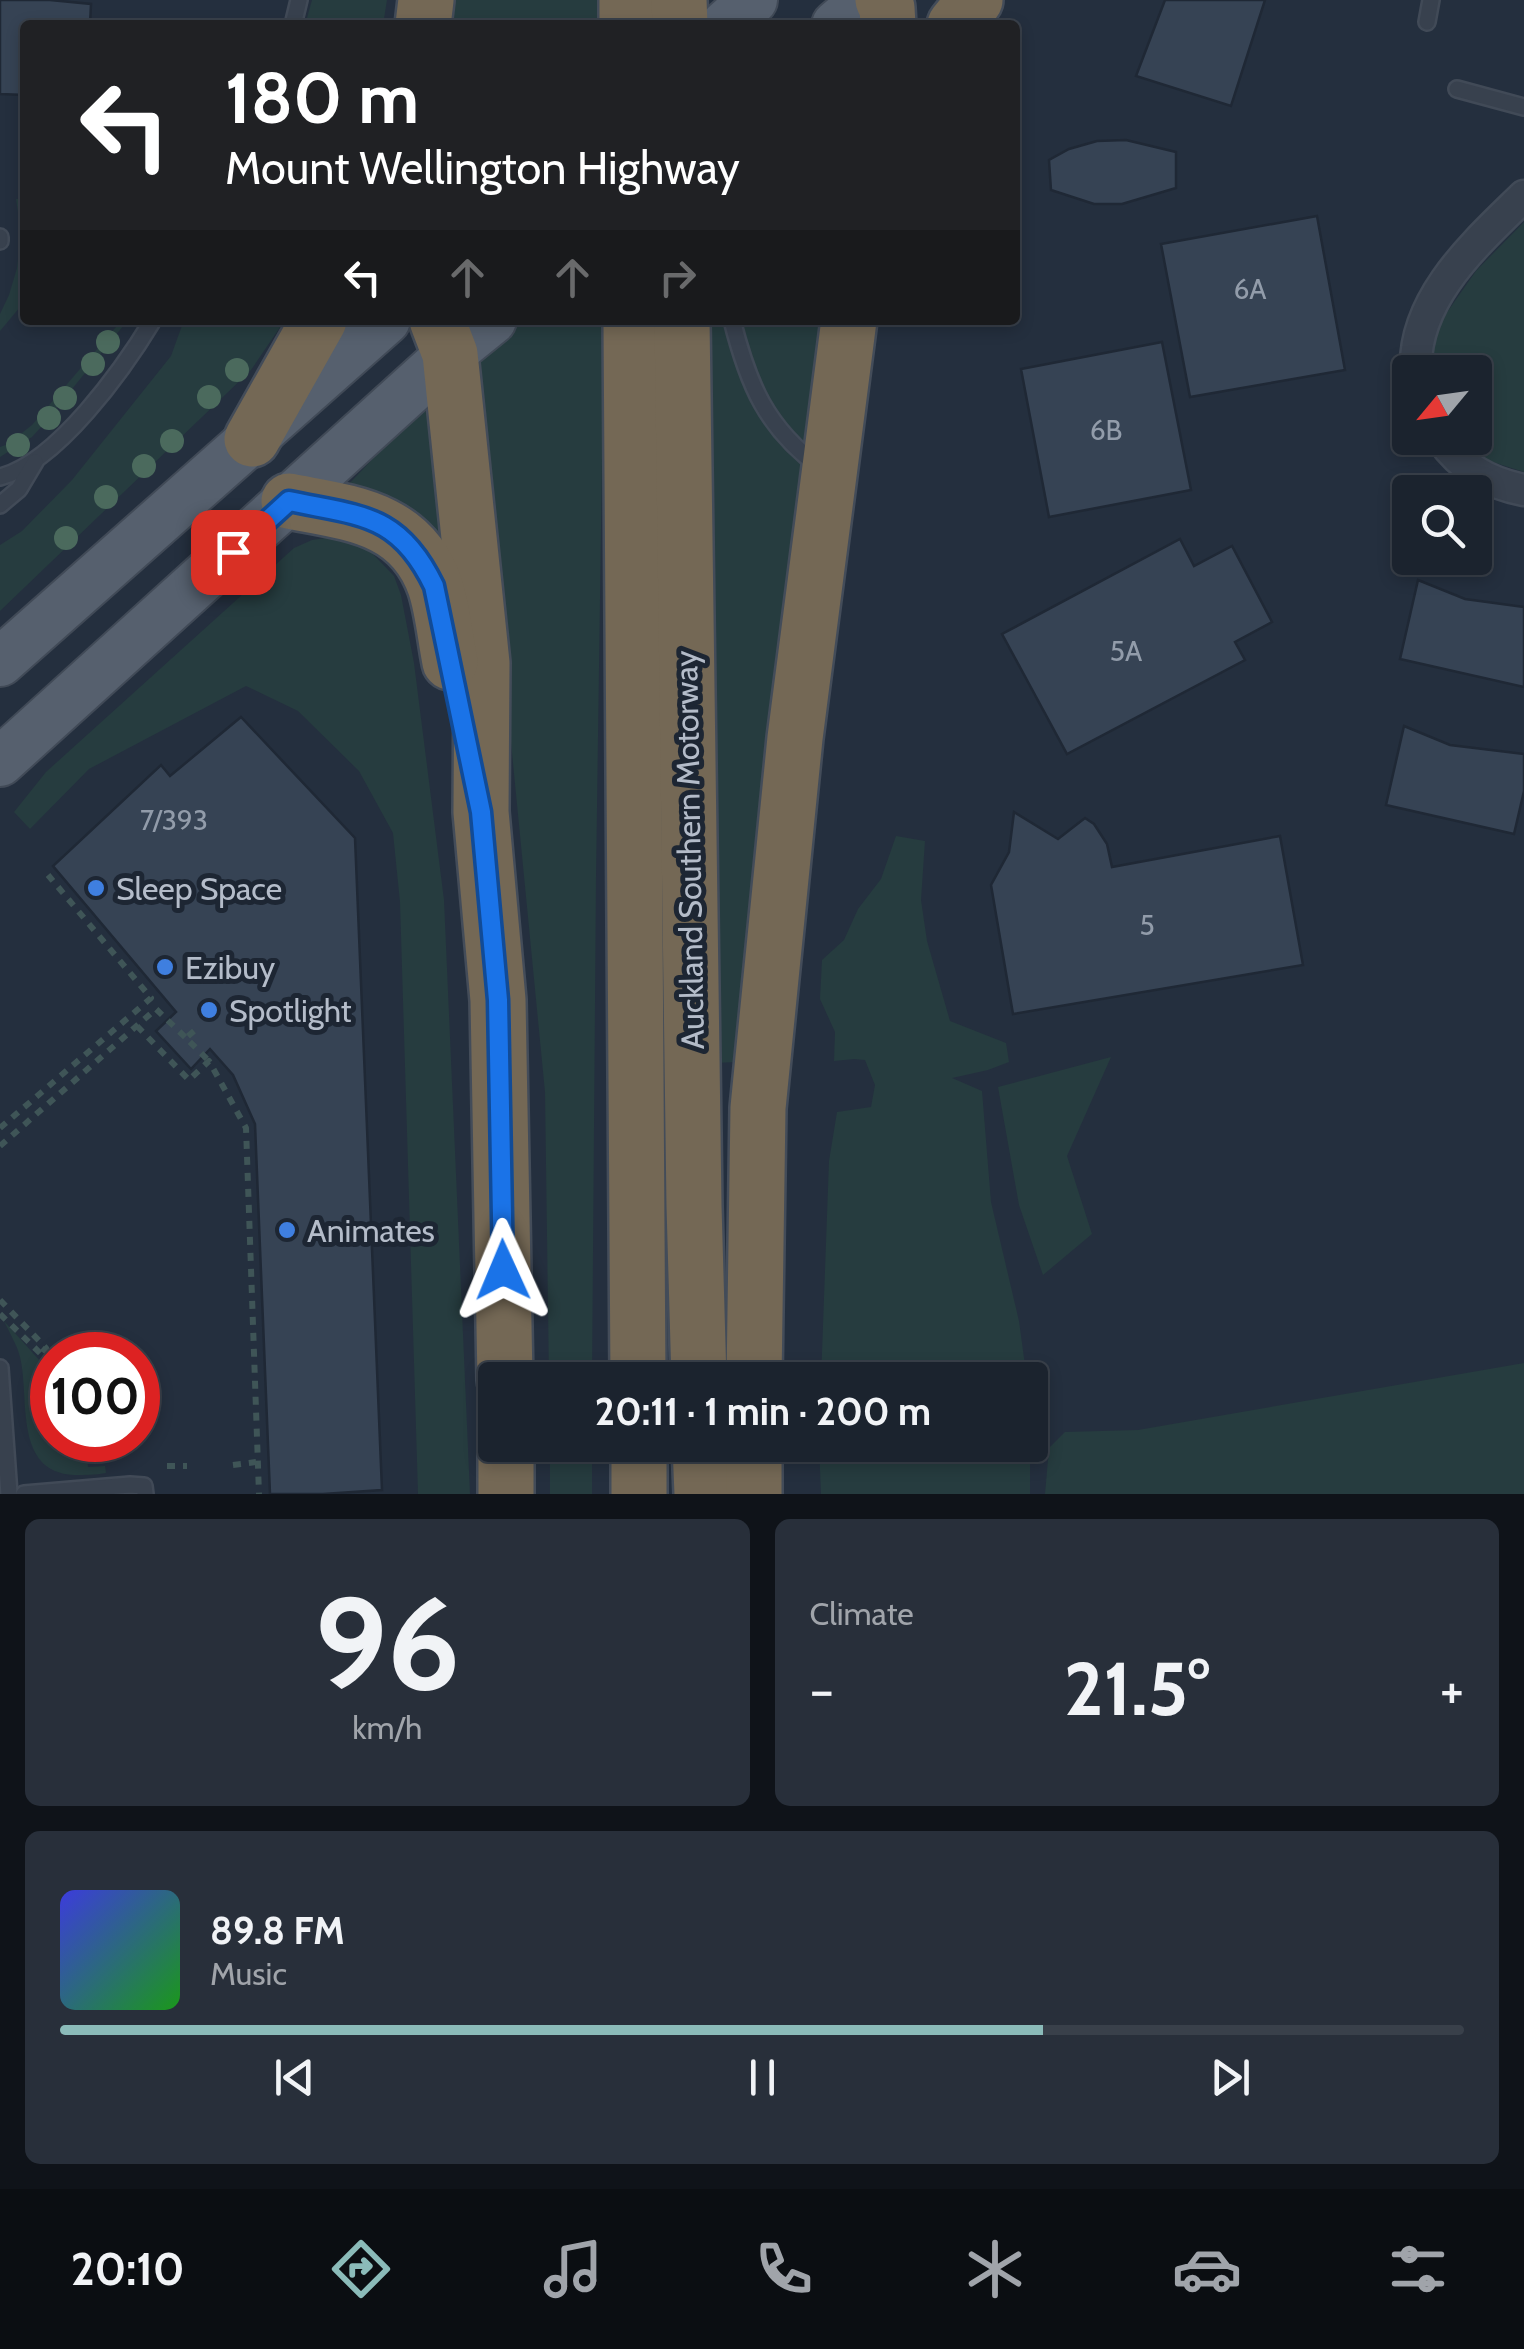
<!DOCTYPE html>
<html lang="en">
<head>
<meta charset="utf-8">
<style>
	body { margin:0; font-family:Cabin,sans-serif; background:#282f3a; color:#f1f3f6; height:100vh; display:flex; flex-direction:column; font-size:38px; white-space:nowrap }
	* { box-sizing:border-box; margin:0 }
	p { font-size:32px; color:#a0a4aa }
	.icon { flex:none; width:55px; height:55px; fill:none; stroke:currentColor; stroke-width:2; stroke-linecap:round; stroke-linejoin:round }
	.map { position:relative; height:1494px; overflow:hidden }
	.side { display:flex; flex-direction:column; gap:25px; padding:25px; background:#0f1319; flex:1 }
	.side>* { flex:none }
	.top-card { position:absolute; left:20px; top:20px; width:1000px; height:305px; border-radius:10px; box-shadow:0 5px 15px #0003,0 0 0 2px #39404a; background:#202124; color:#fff; overflow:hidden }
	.needle { width:65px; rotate:241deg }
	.fabs { position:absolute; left:1392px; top:355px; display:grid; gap:20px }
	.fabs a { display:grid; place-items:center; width:100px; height:100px; border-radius:10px; background:#1b232e; box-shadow:0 5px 15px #0003,0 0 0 2px #39404a; font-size:50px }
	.speed { position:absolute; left:30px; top:1332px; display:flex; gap:20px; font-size:50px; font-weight:700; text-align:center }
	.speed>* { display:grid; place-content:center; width:130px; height:130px; border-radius:50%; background:#1b232e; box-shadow:0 5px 15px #0003,0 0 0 2px #39404a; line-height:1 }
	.speed .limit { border:15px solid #d22; background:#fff; color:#111 }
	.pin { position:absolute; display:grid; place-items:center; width:85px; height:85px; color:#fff; margin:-42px; border-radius:20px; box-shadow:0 5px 15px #0006 }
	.me { position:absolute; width:110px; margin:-55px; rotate:359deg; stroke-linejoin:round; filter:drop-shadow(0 0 8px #0008) }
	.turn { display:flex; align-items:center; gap:35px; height:210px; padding:0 40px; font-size:45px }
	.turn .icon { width:130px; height:130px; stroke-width:2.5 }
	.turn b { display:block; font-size:70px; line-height:85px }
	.lanes { display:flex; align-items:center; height:95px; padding:0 40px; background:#0003; justify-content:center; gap:50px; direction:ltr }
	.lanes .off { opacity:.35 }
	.big { font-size:75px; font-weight:800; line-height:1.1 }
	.side .tile { flex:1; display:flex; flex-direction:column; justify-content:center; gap:15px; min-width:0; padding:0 35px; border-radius:15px; background:#282f3a }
	.side .dial { align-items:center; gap:0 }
	.dial b { font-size:130px; line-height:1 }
	.song { display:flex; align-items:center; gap:30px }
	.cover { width:120px; height:120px; border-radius:15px; background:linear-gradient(135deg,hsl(240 70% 55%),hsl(120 70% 35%)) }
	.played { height:10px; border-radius:5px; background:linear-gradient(90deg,#8bbbb9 70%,#39404a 70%) }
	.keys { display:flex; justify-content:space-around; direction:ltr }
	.heat { display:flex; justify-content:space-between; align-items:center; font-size:55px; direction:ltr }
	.side .tiles { flex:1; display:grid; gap:25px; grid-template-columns:1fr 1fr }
	.tile:last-child { grid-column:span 2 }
	.trip { position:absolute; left:478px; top:1362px; width:570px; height:100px; border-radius:10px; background:#1b232e; box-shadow:0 5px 15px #0003,0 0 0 2px #39404a; font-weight:800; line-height:100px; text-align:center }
	.tab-bar { display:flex; height:160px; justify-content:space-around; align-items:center; background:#0b0e12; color:#a0a4aa }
	.tab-bar .icon { width:70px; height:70px }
	.tab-bar .active { color:#8bbbb9 }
	.tab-bar b { font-size:45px; color:#f1f3f6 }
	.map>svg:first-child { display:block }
	.green { fill:#263c3f }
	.building { fill:#364354; stroke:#1f2835; stroke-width:2.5 }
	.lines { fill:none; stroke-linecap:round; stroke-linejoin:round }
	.lane-casing { stroke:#414a57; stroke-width:20 }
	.street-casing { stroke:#414a57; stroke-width:35 }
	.primary-casing { stroke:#414a57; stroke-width:52 }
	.highway-casing { stroke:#434c59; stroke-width:60 }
	.path { stroke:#3f5557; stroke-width:6; stroke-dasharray:8 8; stroke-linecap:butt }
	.lane { stroke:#38414e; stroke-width:15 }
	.street { stroke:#38414e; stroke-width:30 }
	.primary { stroke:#56606e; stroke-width:48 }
	.highway { stroke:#746855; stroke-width:55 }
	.tree { fill:#4b6a5d }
	.route-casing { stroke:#114b97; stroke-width:25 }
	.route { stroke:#1a73e8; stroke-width:18 }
	.shop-dot { fill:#3f7fe0; stroke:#1d2633; stroke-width:4 }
	.labels { text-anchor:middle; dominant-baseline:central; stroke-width:10; stroke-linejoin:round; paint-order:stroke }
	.number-label { font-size:28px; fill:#929caa }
	.street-label { font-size:32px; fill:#b4bcc9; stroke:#1d2633 }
	.poi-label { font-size:32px; fill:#b4bcc9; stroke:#1d2633; text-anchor:start }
</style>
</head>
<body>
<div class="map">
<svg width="1524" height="1494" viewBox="0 0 1524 1494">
	<rect width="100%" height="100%" fill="#242f3e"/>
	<g class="green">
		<polygon points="312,0 387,0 383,25 305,25"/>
		<polygon points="450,0 603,0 604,25 446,25"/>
		<polygon points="16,199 25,199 25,301 0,331 0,314 9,295 17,268 21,233"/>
		<polygon points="1524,222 1524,472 1474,456 1461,438 1475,438 1475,372 1428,372 1436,328 1476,271"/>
		<polygon points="122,320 128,320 42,426 32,437 0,457 0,447 8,444 32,425"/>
		<polygon points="184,320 285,320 251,370 0,611 0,545 22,531 72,480 171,356"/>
		<polygon points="523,320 604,320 596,877 592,1380 549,1380 545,1092 502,650 478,364 486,352"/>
		<polygon points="707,320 822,320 739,1062 712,1063"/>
		<polygon points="432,411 454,549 438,548 423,523 383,495 348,485 416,413"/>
		<polygon points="332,537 353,542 370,551 394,576 401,595 414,663 444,900 470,1494 418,1494 400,902 393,833 359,771 298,711 246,686 89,769 30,829 14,812 46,772 294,548 312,540"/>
		<polygon points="896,836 925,841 921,900 927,941 950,1021 1006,1043 1009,1062 988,1070 952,1078 982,1091 991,1202 1019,1321 1027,1380 821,1380 829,1161 837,1112 871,1107 875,1085 865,1060 854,1059 834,1061 835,1032 820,999 822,960 844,940 858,909 881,879"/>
		<polygon points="1111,1057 1067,1156 1092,1234 1043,1275 1019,1205 998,1087"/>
		<path d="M4,1321l37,41 9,-5 7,-10 8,8h-13v85h34l2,27 17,-1 1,7c-11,2 -21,2 -32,2 -61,-3 -44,-77 -54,-118 -3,-12 -11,-25 -16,-36z"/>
		<polygon points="1524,1363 1524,1494 1045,1494 1049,1448 1065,1432 1138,1430"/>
		<polygon points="1030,1407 1030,1494 821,1494 819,1445 1030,1445"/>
		<rect x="550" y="1445" width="42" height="49"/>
	</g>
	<g class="building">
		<polygon points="0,0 50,0 91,4 90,25 25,25 25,95 0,94"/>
		<polygon points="1165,0 1265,0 1231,106 1136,76"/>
		<polygon points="1126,140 1176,152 1176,188 1122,204 1094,204 1051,190 1049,160 1069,149 1097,141"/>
		<polygon points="1317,216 1345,370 1190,397 1161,244"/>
		<polygon points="1162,342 1191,490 1049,517 1021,369"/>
		<polygon points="1180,539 1194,566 1232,546 1272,622 1235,642 1245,660 1067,754 1002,634"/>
		<polygon points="1418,580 1465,599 1524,607 1524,687 1400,659"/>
		<polygon points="241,717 355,838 382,1490 323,1494 270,1494 255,1124 233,1075 210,1049 191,1069 156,1031 176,1012 53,866 161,765 170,776"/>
		<polygon points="1404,726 1450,745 1524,754 1524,791 1514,834 1386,805"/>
		<polygon points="1014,812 1058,839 1085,818 1094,824 1107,844 1112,867 1280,836 1303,965 1013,1014 991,885 1009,852"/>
	</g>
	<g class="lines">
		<g class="lane-casing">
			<g id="lane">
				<polyline points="1427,22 1431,0"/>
				<polyline points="293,25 299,0"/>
				<polyline points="1457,89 1524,107"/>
				<polyline points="0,237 0,241"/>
				<path d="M732,320c16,64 34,108 89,148"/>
				<path d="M0,477c57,-14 124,-109 153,-157"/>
				<polyline points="0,505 19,489 35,462"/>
				<polyline points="0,1368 9,1494"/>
				<polyline points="24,1494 130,1485 144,1486 145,1494"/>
			</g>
		</g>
		<g class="street-casing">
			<g id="street">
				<path d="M1416,372c-4,-73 60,-129 108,-176"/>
				<path d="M1441,438c21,30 47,45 83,52"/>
			</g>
		</g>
		<g class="primary-casing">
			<g id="primary">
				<polyline points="725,25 753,0"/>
				<polyline points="836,25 865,0"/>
				<polyline points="0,662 386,320"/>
				<polyline points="0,762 450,354 492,320"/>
			</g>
		</g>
		<g class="highway-casing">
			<g id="highway">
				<polyline points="627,0 627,25"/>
				<polyline points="679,0 680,25"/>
				<polyline points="883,0 887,8 888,25"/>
				<polyline points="423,25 426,0"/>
				<polyline points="955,25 975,0"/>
				<polyline points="437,320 450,354 482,663 481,812 498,1000 505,1380"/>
				<polyline points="631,320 638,1380"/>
				<polyline points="682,320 694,1206 699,1380"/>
				<polyline points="252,439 319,320"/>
				<path d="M289,501c61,12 122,16 146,85 8,24 10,51 15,76"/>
				<polyline points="754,1380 758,1108 795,738 849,320"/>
				<polyline points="506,1445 506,1494"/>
				<polyline points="639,1445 639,1494"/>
				<polyline points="700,1445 702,1494"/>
				<polyline points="754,1445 754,1494"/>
			</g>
		</g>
		<g class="path">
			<polyline points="137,1026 189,1080 209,1061 246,1128 259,1494"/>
			<polyline points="194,1031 186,1038 209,1061"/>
			<polyline points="0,1128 151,998 48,875"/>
			<polyline points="0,1146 156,1009 186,1038"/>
			<polyline points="0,1300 46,1348 41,1354"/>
			<polyline points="0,1314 41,1354"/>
			<polyline points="233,1465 256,1462"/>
			<polyline points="167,1466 187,1466"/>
		</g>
		<use href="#lane" class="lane"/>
		<use href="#street" class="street"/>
		<use href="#primary" class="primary"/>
		<use href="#highway" class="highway"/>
	</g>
	<g class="tree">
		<circle cx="108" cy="342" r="12"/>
		<circle cx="93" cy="364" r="12"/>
		<circle cx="237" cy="370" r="12"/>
		<circle cx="209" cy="397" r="12"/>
		<circle cx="65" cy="398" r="12"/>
		<circle cx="49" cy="418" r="12"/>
		<circle cx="172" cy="441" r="12"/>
		<circle cx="18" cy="445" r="12"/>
		<circle cx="144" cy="466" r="12"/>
		<circle cx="106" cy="497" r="12"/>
		<circle cx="66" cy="538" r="12"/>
	</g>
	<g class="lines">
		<g class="route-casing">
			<path id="route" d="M233,552l56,-51c71,15 110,12 145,85l47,226 17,188 5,270"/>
		</g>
		<use href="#route" class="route"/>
	</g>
	<g class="shop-dot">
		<circle cx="96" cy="888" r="10"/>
		<circle cx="165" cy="967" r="10"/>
		<circle cx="209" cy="1010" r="10"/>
		<circle cx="287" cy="1230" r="10"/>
	</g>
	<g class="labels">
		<g class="number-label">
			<text x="1250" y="289">6A</text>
			<text x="1106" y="430">6B</text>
			<text x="1126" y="651">5A</text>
			<text x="174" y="820">7/393</text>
			<text x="1147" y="925">5</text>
		</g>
		<g class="street-label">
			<text transform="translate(689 850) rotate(-91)">Auckland Southern Motorway</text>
		</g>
		<g class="poi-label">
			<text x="116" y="888">Sleep Space</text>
			<text x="185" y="967">Ezibuy</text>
			<text x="229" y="1010">Spotlight</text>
			<text x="307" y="1230">Animates</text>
		</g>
	</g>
</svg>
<div class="fabs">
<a><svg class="needle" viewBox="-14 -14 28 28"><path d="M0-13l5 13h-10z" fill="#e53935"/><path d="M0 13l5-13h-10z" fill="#a0a4aa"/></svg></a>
<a><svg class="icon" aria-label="search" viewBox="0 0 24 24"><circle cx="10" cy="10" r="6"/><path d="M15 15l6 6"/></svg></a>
</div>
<div class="speed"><div class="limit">100</div></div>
<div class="pin" style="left:233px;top:552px;background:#d93025"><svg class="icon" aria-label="arrive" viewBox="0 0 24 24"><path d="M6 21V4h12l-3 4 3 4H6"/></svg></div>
<svg class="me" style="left:503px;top:1270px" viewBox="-20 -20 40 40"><path d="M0-17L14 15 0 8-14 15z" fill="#1a73e8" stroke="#fff" stroke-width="4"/></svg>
<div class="trip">20:11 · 1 min · 200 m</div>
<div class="top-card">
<div class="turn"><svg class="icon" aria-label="left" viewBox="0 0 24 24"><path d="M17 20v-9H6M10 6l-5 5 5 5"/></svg><div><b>180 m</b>Mount Wellington Highway</div></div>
<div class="lanes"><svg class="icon" aria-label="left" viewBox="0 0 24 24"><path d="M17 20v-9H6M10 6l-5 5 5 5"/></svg><svg class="icon off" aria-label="ahead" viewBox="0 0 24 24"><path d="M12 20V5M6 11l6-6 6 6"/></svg><svg class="icon off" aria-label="ahead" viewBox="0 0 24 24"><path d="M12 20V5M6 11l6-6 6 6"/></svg><svg class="icon off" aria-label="right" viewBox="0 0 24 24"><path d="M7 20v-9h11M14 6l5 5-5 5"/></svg></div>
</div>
</div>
<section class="side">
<div class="tiles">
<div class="tile dial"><b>96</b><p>km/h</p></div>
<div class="tile"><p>Climate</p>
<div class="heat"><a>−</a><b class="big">21.5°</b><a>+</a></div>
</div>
<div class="tile">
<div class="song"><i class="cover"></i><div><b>89.8 FM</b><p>Music</p></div></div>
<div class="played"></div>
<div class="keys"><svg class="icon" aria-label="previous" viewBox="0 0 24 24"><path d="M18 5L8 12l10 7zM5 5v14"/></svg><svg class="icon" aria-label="pause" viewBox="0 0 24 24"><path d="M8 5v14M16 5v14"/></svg><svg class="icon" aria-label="next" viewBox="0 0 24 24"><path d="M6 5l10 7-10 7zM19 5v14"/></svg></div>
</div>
</div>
</section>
<nav class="tab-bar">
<b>20:10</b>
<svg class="icon active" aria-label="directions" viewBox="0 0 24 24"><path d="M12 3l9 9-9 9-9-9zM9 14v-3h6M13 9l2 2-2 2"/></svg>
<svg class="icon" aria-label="music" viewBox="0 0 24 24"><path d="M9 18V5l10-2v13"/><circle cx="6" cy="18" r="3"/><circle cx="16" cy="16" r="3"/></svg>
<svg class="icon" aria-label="phone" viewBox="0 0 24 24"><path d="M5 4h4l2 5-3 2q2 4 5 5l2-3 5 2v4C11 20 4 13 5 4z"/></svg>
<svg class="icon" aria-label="climate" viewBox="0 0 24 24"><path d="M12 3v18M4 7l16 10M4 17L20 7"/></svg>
<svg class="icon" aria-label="car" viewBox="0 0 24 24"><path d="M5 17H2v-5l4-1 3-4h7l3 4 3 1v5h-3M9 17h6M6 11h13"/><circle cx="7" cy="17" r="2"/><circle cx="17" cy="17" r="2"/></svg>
<svg class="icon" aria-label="filters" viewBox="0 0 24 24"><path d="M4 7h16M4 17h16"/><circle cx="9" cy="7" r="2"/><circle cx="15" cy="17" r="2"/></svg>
</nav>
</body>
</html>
